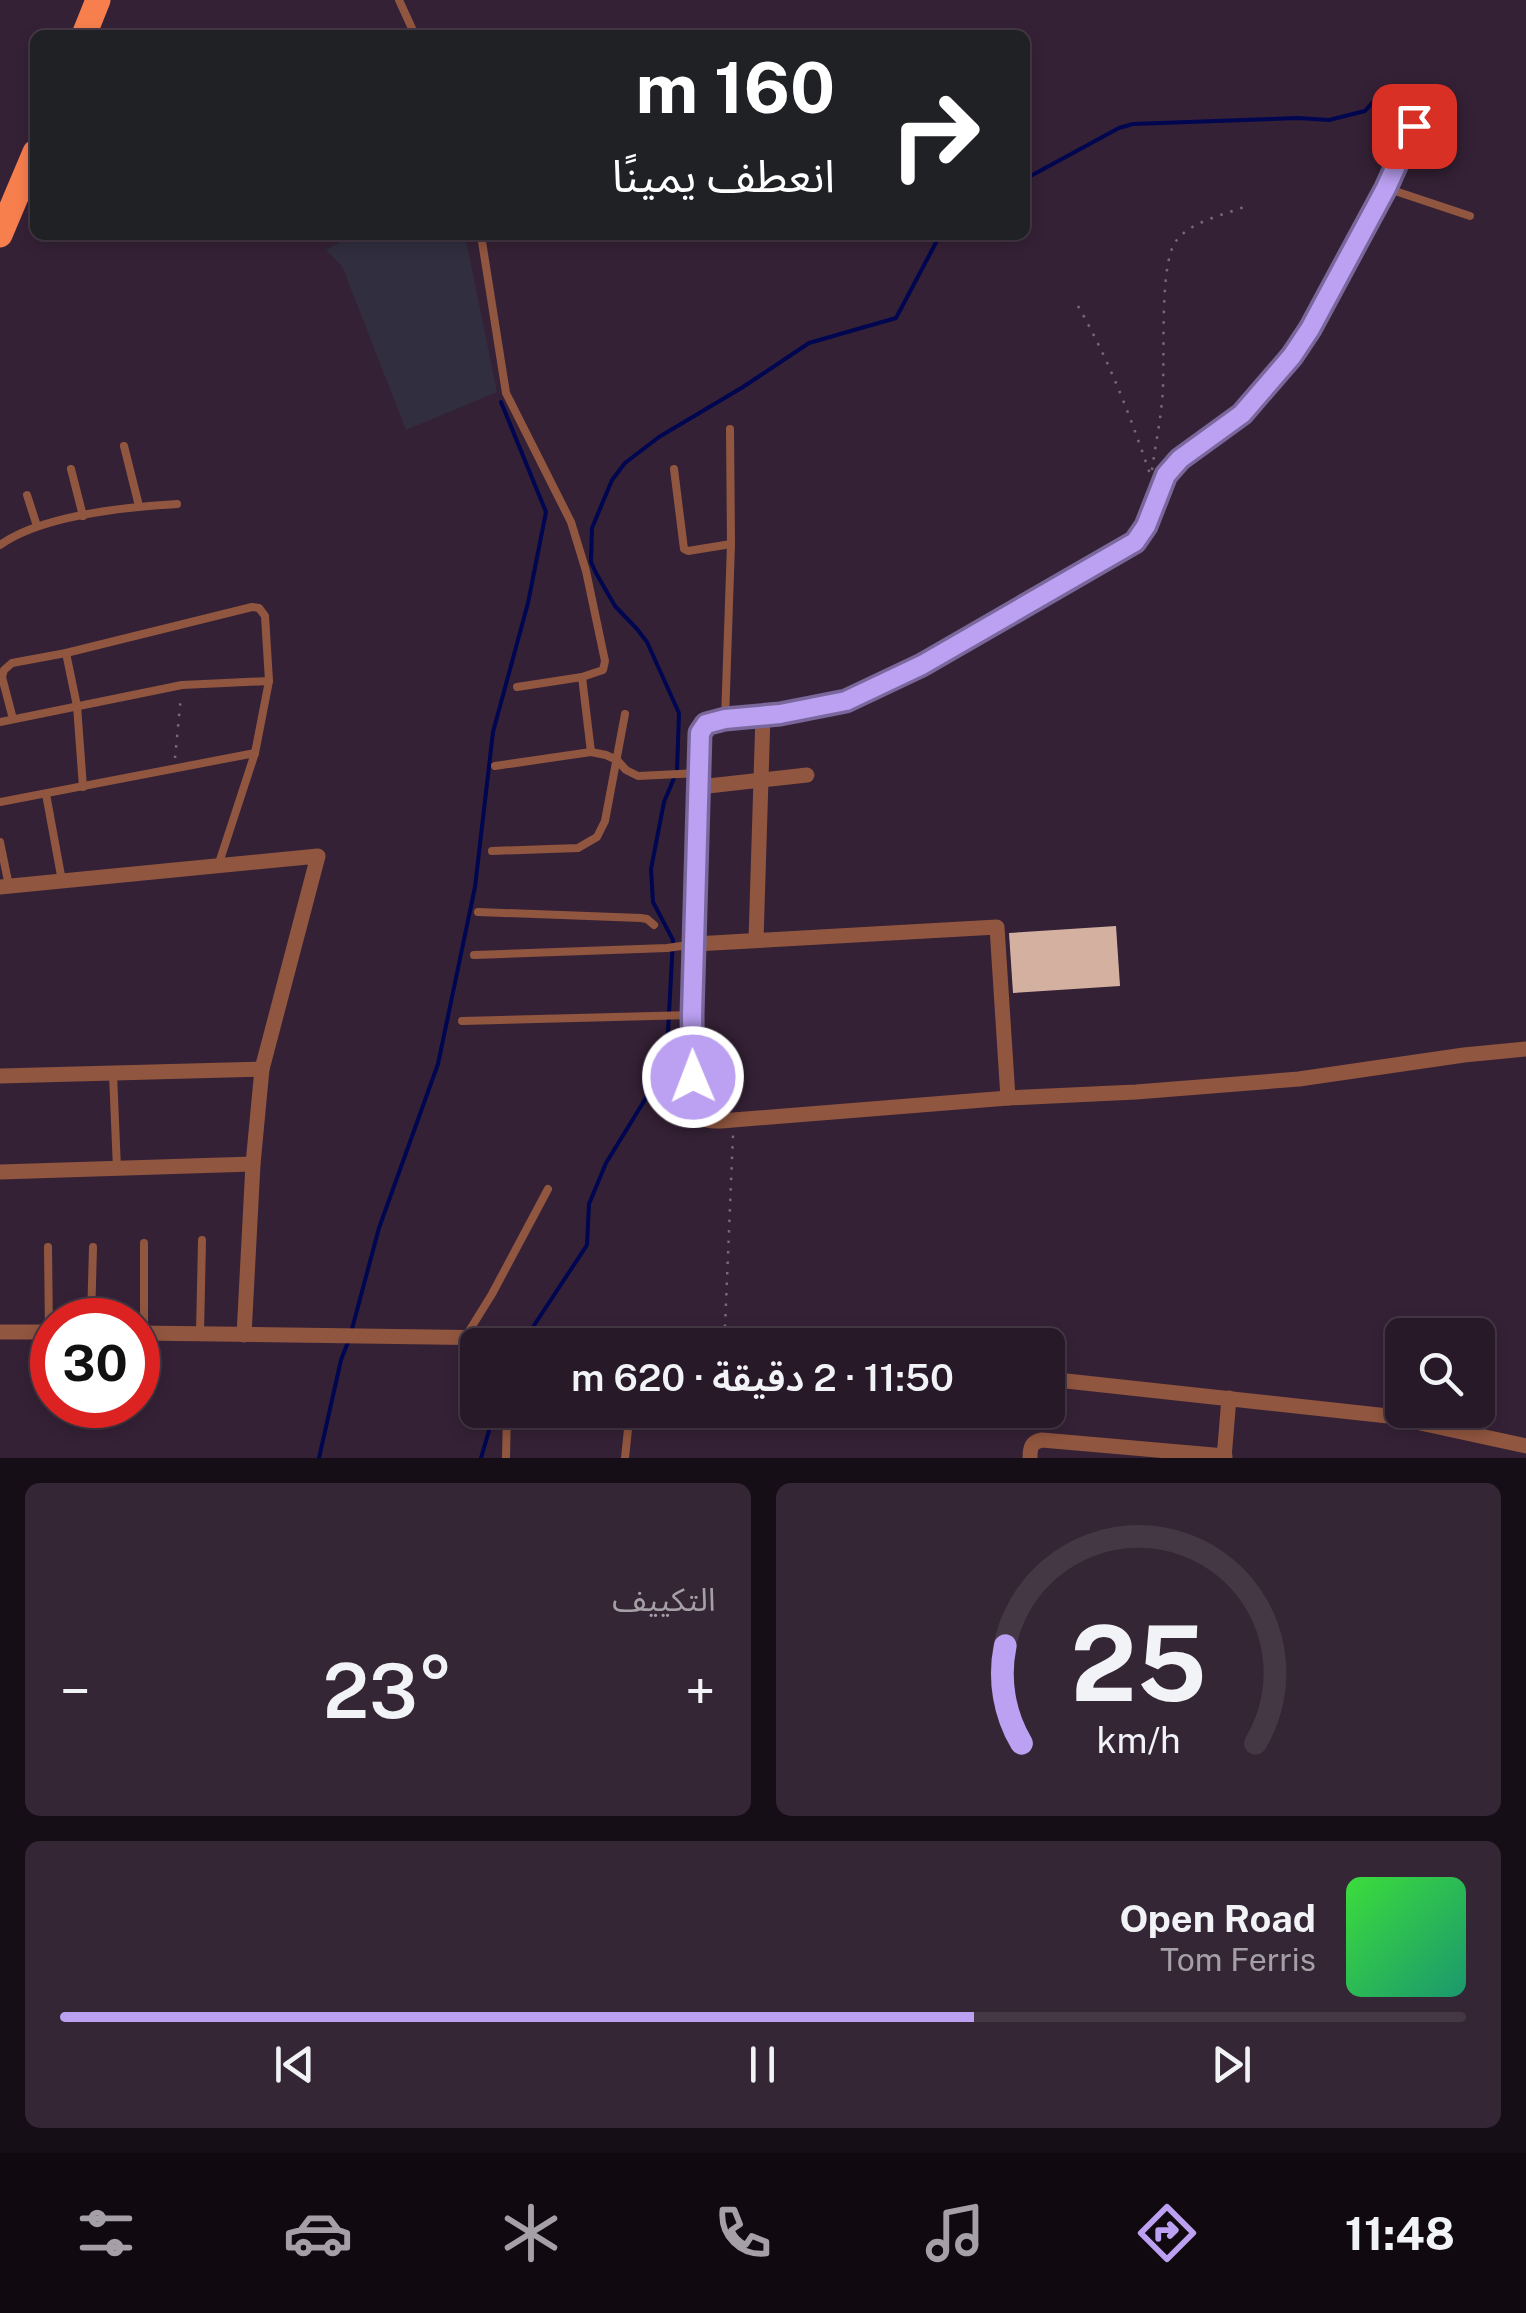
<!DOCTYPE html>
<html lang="ar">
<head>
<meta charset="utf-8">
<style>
	body { margin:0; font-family:"Public Sans","Noto Sans Arabic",sans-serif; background:#342634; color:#f1f3f6; direction:rtl; height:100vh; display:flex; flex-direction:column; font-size:38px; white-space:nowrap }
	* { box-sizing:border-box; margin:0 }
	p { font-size:32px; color:#a5a0a8 }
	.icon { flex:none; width:55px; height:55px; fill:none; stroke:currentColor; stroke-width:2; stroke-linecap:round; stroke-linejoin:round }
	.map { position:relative; height:1458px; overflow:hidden; direction:ltr }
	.side { display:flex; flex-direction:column; gap:25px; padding:25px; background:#160e16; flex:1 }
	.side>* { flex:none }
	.hud { position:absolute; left:30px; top:30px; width:1000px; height:210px; border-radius:15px; box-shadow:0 5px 15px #0003,0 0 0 2px #443845; direction:rtl; background:#202124; color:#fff; overflow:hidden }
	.controls { position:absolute; left:1385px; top:1318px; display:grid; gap:20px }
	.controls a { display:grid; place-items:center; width:110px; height:110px; border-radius:15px; background:#281928; box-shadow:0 5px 15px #0003,0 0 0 2px #443845; font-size:50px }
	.speed { position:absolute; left:30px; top:1298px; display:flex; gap:20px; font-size:50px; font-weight:700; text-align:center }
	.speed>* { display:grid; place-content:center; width:130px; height:130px; border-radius:50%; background:#281928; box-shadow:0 5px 15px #0003,0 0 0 2px #443845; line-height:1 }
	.speed .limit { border:15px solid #d22; background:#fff; color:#111 }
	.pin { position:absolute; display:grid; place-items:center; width:85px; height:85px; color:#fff; margin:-42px; border-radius:20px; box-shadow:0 5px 15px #0006 }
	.me { position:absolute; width:110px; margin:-55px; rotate:359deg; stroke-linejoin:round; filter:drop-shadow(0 0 8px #0008) }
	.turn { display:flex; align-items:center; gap:35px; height:210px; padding:0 30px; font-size:45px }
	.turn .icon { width:130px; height:130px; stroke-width:2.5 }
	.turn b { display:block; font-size:70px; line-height:85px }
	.big { font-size:75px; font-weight:600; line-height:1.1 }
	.side .widget { flex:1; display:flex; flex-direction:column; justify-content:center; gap:15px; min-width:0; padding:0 35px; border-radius:15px; background:#342634 }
	.side .dial { align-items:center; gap:0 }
	.dial svg { height:260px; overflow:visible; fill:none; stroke:#443845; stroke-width:7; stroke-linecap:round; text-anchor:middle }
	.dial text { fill:#f1f3f6; stroke:none }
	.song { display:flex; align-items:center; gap:30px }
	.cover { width:120px; height:120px; border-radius:15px; background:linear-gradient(135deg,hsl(120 70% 55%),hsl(160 70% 35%)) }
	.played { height:10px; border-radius:5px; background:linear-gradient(90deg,#bca0f2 65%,#443845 65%) }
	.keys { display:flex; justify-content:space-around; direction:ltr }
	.heat { display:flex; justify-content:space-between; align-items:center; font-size:55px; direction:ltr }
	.side .tiles { flex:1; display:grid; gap:25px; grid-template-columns:1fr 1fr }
	.widget:last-child { grid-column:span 2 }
	.trip { position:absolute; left:460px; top:1328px; width:605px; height:100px; border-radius:15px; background:#281928; box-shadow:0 5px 15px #0003,0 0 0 2px #443845; font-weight:600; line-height:100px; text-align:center; direction:rtl }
	.dock { display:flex; height:160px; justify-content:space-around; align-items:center; background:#100a10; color:#a5a0a8 }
	.dock .icon { width:70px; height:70px }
	.dock .current { color:#bca0f2 }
	.dock b { font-size:45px; color:#f1f3f6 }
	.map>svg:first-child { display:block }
	.industrial { fill:#312e3f }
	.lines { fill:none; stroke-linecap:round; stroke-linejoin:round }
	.stream { stroke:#000650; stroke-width:4 }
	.building { fill:#d4b0a1 }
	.path { stroke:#79687a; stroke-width:2.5; stroke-dasharray:2.5 8; stroke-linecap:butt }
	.service { stroke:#91563f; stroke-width:8 }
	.minor { stroke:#91563f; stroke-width:15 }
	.primary { stroke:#f77f4d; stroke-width:25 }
	.route-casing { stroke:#7a689d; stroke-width:25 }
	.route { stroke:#bca0f2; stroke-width:18 }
</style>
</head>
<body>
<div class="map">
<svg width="1526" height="1458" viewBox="0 0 1526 1458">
	<rect width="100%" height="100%" fill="#352136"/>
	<polygon class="industrial" points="352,235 465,235 497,392 406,430 342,266 326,250"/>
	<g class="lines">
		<g class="stream">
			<polyline points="1025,179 1119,128 1133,124 1298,118 1329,120 1365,111 1380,94"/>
			<polyline points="352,1329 379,1228 438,1064 475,887 493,732 528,603 546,512 501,402"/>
			<polyline points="531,1330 587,1245 589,1204 606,1163 662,1072 667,1050 673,940 653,902 651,869 664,802 677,771 679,713 647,642 637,629 615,606 596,573 591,562 592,528 612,480 625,463 659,437 743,387 809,343 896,318 940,235"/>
			<polyline points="319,1458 341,1360 348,1342"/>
			<polyline points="481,1458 495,1410"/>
		</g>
	</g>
	<polygon class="building" points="1116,926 1120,986 1013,993 1009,933"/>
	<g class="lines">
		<g class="path">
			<path d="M1078,306c31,54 52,109 72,168"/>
			<path d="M1152,470c3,-23 8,-46 10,-69 4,-34 -4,-136 14,-160 14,-19 47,-26 68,-34"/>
			<polyline points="175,758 181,696"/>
			<polyline points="725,1327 733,1135"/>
		</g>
		<g class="service">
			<polyline points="399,0 415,35"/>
			<polyline points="1414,126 1386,188 1470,216"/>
			<polyline points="481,235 506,393 571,522 586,571 605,661 603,670 582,677 517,687"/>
			<polyline points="124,446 139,506"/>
			<polyline points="71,469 83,516"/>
			<polyline points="674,469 684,549 688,551 731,544"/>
			<polyline points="27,495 37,526"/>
			<path d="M0,545c42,-30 126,-38 177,-41"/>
			<polyline points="66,653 77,706 83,787"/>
			<polyline points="582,677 591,752"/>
			<polyline points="13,719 2,677 4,670 12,663 66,653 252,607 259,608 265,616 269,681 255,753 218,866"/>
			<polyline points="725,719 731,544 730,429"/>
			<polyline points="0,722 182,685 269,681"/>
			<polyline points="495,766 591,752 606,755 617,760 626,770 638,776 699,773"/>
			<polyline points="46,794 62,881"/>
			<polyline points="0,802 255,753"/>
			<polyline points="0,842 9,886"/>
			<polyline points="492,851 578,848 597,837 605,821 625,714"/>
			<polyline points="478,912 641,918 647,919 654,925"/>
			<polyline points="474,955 667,948 695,944"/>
			<polyline points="462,1021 692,1015"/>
			<polyline points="113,1074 117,1169"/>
			<polyline points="48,1247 49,1332"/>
			<polyline points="91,1320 93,1247"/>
			<polyline points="144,1333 144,1243"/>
			<polyline points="200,1333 202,1240"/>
			<polyline points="466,1336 492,1294 548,1189"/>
			<polyline points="506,1458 507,1410"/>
			<polyline points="625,1458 630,1410"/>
		</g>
		<g class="minor">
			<path d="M1386,188l-76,141 -18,28 -50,57 -62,45 -14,16 -20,50 -11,17 -213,123 -76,36 -66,13 -55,5 -19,4 -6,10 -8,282 2,93c6,17 24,13 39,12l275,-22 128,-6 163,-13 165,-24 62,-6"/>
			<polyline points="699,787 807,775"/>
			<polyline points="0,887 318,856 262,1069 253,1164 244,1335"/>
			<polyline points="756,940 763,715"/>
			<polyline points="695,944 997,927 1008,1098"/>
			<polyline points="0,1076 262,1069"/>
			<polyline points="0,1172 253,1164"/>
			<polyline points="0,1332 52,1332"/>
			<polyline points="138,1333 502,1338 603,1334 674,1337 736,1345"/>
			<polyline points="1048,1379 1388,1416 1526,1446"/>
			<path d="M1030,1458c0,-10 1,-16 12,-18l183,16"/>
			<polyline points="1224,1458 1229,1398"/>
		</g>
		<g class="primary">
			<polyline points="84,35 98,0"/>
			<polyline points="0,235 35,152"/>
		</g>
	</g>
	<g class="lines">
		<g class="route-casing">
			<polyline id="route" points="693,1077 692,1015 700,733 706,724 725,719 780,714 846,701 922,665 1135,542 1146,526 1166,475 1180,459 1242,414 1292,356 1310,329 1386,188 1414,126"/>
		</g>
		<use href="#route" class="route"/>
	</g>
</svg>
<div class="controls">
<a><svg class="icon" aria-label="search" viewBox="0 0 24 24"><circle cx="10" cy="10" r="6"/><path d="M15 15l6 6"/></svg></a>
</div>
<div class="speed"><div class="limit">30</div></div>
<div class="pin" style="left:1414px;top:126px;background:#d93025"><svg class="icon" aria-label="arrive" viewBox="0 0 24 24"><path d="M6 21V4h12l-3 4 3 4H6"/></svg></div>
<svg class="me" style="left:693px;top:1077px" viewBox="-20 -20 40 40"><circle r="17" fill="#bca0f2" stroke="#fff" stroke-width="3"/><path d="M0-11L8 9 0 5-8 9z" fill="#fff"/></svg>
<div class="trip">11:50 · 2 دقيقة · 620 m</div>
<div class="hud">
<div class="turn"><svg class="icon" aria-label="right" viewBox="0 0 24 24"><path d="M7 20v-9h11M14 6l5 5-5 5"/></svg><div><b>160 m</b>انعطف يمينًا</div></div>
</div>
</div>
<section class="side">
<div class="tiles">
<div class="widget dial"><svg viewBox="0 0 100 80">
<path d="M14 69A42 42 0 1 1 86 69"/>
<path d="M14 69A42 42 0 0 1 9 39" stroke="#bca0f2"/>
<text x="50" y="56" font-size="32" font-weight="700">25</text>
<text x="50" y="72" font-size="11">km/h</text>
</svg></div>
<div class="widget"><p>التكييف</p>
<div class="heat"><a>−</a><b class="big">23°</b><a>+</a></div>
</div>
<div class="widget">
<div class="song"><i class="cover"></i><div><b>Open Road</b><p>Tom Ferris</p></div></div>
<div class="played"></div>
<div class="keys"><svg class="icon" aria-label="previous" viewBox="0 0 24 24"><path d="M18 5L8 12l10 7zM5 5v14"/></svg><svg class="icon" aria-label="pause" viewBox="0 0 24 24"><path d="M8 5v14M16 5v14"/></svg><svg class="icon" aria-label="next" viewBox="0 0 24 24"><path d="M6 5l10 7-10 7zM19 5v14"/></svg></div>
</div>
</div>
</section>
<nav class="dock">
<b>11:48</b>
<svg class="icon current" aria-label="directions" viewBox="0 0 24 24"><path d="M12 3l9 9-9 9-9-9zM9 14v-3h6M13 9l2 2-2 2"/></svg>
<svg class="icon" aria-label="music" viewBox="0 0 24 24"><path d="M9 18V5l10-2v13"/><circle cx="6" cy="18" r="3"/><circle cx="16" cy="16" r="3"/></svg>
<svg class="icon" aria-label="phone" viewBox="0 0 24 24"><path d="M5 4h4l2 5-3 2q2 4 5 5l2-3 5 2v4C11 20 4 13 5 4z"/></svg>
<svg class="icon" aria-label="climate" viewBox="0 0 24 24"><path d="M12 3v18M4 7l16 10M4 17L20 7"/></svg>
<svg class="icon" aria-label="car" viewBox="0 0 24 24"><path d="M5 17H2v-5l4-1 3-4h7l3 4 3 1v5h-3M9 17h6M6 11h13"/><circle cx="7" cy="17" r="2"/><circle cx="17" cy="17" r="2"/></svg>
<svg class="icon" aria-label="filters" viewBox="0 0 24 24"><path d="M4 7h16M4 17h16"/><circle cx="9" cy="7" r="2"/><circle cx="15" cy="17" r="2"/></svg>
</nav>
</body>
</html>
